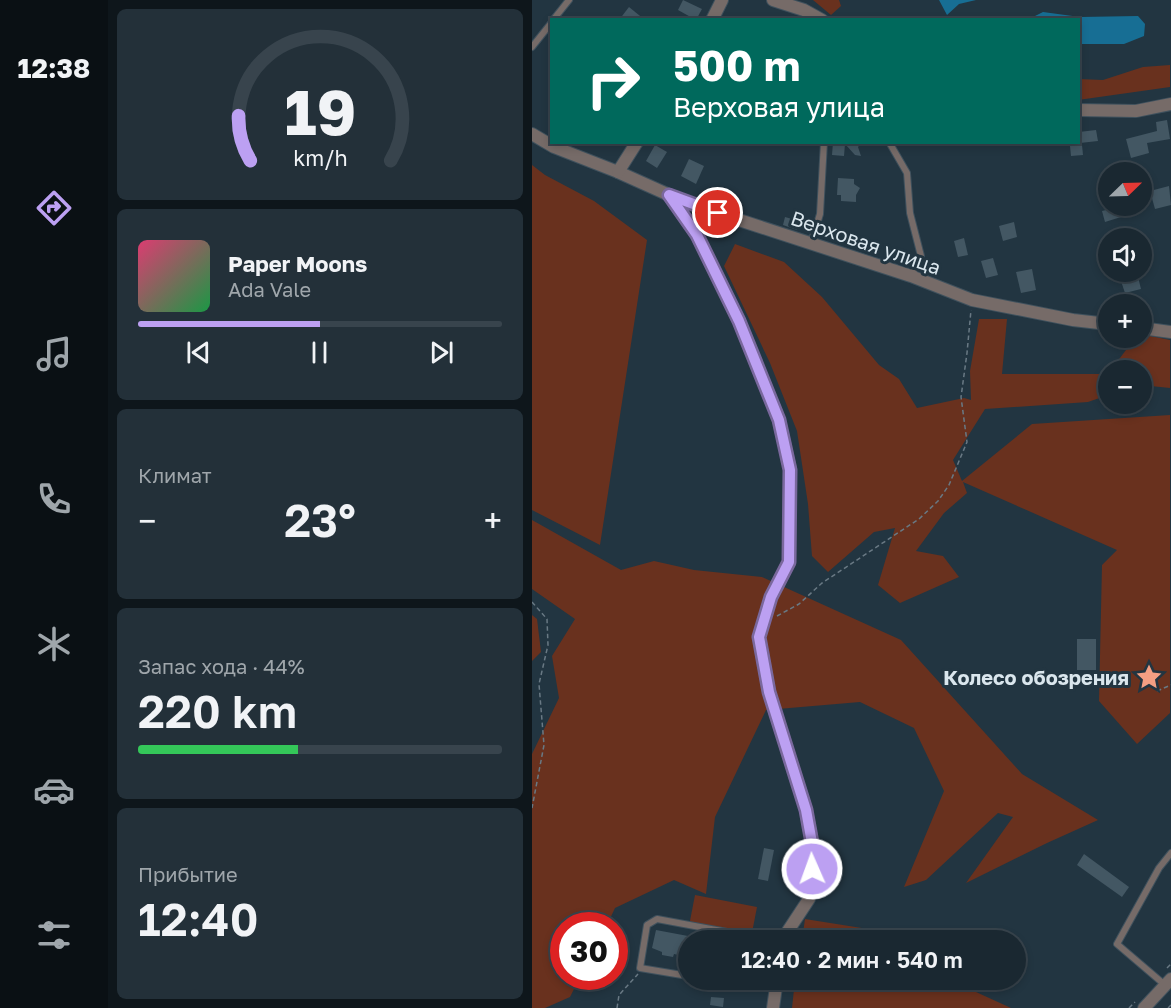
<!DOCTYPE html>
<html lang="ru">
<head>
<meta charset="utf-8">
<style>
	body { margin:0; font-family:"Golos Text",sans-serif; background:#233039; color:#f1f3f6; height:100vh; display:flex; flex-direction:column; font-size:22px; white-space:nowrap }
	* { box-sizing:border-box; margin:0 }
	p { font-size:20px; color:#9fa6ab }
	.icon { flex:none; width:33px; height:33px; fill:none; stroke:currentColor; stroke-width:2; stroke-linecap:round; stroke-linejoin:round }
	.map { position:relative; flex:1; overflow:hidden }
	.sheet { display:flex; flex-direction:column; gap:9px; padding:9px; background:#0e161b; width:424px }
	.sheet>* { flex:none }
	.banner { position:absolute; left:18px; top:18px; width:530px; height:126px; border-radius:0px; box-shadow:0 3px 9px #0003,0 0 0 2px #38444d; background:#00695c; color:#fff; overflow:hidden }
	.needle { width:39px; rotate:67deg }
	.fabs { position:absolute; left:566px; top:162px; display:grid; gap:12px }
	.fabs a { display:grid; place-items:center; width:54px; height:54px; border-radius:50%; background:#1a2831; box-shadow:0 3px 9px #0003,0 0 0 2px #38444d; font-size:30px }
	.speed { position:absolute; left:18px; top:912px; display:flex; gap:12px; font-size:30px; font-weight:700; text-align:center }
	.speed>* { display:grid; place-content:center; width:78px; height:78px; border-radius:50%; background:#1a2831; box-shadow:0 3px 9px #0003,0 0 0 2px #38444d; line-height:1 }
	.speed .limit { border:9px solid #d22; background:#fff; color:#111 }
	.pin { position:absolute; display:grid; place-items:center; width:51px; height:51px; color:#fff; margin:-26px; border:3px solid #fff; border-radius:50%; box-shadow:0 2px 6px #0007 }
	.me { position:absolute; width:66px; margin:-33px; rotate:358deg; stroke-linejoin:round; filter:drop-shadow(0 0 4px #0008) }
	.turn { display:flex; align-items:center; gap:21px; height:126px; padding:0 24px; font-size:27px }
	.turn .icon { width:78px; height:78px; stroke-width:2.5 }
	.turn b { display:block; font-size:42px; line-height:51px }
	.big { font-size:45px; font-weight:600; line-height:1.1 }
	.sheet .widget { flex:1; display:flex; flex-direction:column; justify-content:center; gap:9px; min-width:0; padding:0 21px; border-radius:9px; background:#233039 }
	.sheet .dial { align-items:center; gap:0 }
	.dial svg { height:156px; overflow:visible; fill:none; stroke:#38444d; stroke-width:7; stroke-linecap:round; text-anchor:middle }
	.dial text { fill:#f1f3f6; stroke:none }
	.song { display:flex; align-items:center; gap:18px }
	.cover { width:72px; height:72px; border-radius:9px; background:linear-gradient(135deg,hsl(340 70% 55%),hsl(140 70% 35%)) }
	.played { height:6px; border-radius:3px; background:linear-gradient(90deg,#bca0f2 50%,#38444d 50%) }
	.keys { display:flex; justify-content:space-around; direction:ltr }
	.heat { display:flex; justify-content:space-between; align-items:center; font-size:33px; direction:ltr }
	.charge { height:9px; border-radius:4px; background:linear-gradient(90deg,#34c759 44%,#38444d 0) }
	.trip { position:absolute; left:146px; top:930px; width:348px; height:60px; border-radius:30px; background:#1a2831; box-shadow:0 3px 9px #0003,0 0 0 2px #38444d; font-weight:600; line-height:60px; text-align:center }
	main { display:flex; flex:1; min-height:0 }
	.dock { display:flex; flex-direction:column; width:108px; justify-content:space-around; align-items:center; background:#0a1014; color:#9fa6ab }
	.dock .icon { width:42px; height:42px }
	.dock .on { color:#bca0f2 }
	.dock b { font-size:27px; color:#f1f3f6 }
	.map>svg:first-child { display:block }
	.green { fill:#69311e }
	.water { fill:#176e94 }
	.building { fill:#435763 }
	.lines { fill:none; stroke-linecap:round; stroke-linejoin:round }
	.lane-casing { stroke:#3f515d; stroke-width:8 }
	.street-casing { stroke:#3f515d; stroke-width:14 }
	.path { stroke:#697984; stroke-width:1.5; stroke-dasharray:4.5 3; stroke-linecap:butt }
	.lane { stroke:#766b68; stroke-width:6 }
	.street { stroke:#766b68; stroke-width:12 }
	.route-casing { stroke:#7a689d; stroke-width:15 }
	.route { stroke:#bca0f2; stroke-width:10 }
	.labels { text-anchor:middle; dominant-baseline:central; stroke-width:6; stroke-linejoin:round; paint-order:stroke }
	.street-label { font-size:20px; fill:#dae6ed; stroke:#223541 }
	.poi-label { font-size:20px; font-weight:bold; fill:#dae6ed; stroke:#223541; text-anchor:end }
</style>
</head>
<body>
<main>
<nav class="dock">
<b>12:38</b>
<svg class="icon on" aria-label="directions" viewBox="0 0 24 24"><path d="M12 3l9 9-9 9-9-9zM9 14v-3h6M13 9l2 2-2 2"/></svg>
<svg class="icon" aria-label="music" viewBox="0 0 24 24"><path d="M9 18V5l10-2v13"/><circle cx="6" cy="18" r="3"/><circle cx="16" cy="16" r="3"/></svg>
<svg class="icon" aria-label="phone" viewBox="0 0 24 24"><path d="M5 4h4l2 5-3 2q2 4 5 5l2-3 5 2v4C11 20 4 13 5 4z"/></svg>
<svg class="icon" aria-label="climate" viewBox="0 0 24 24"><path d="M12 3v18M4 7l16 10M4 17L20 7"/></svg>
<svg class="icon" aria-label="car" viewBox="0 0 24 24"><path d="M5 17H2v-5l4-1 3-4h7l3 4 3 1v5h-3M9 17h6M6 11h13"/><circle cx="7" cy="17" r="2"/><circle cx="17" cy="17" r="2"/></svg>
<svg class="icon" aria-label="filters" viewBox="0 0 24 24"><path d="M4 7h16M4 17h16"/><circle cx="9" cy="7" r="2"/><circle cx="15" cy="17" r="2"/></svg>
</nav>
<section class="sheet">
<div class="widget dial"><svg viewBox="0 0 100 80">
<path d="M14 69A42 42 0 1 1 86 69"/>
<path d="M14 69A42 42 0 0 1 8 46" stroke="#bca0f2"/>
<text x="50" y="56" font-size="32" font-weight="700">19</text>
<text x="50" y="72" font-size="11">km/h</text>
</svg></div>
<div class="widget">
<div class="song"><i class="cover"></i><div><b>Paper Moons</b><p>Ada Vale</p></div></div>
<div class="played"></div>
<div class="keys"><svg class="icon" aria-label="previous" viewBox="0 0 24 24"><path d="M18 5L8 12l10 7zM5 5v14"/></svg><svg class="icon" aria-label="pause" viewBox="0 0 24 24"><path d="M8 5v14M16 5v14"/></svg><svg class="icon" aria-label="next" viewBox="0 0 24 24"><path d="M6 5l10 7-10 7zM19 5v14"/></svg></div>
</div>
<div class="widget"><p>Климат</p>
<div class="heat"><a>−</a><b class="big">23°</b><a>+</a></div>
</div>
<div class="widget"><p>Запас хода · 44%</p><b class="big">220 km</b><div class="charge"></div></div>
<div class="widget"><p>Прибытие</p><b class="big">12:40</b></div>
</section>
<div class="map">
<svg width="639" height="1008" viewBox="0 0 639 1008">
	<rect width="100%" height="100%" fill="#223541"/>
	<g class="green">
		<polygon points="281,0 307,0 309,6 299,15"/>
		<polygon points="638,65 638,87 546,100 546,79 571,80 611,67"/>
		<polygon points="0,165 13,175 62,201 115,240 68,545 0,510"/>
		<polygon points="203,244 252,262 290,297 347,365 367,379 385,408 432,398 439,400 438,371 447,319 475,319 470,374 576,374 576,395 556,402 453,409 421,460 430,481 500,424 638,415 638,713 605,744 567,701 570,565 585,550 431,482 435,493 412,513 384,551 411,556 427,577 368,603 346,585 363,528 342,532 296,572 280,556 276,504 265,431 238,363 192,266"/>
		<polygon points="609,334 638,340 638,388 609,385 609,370 579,370 603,338 609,338"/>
		<polygon points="0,520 89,570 122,561 162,570 230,577 369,640 490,774 566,820 515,843 434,883 481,817 466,813 394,880 372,887 412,791 382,728 328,702 234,710 183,817 174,894 142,880 83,908 75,925 32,926 32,976 48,977 38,997 13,1008 0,1008 0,754 27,698 20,656 43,619 0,589"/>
		<polygon points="0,615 5,619 9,652 0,661"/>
		<polygon points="163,895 225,907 219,938 157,926"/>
		<polygon points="273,919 336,929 352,940 270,940"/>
		<polygon points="263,980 437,980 444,992 479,1008 260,1008"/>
	</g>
	<g class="water">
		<polygon points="407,0 444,0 427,4 415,15"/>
		<polygon points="511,12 548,17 606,16 613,24 612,36 592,44 546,44 546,20 497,19"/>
	</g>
	<g class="building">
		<polygon points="151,0 170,9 164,20 146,10"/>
		<polygon points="97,7 113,20 87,20"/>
		<polygon points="635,120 638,139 615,143 617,153 599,158 594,139 625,131 624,122"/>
		<polygon points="564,130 566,141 548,143 547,132"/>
		<polygon points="301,142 330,142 326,147 329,156 323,155 313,144 312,156 300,155"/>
		<polygon points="123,145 135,152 125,168 114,161"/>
		<polygon points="550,145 551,155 539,156 538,146"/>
		<polygon points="157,159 172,166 164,184 149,176"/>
		<polygon points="306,178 322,179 322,184 328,188 324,195 324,202 309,201 309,195 305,195"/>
		<polygon points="637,186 639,205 623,209 618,191"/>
		<polygon points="586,207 589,217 573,222 570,211"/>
		<polygon points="253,217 267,221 265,230 251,225"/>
		<polygon points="482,222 485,237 471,241 467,226"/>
		<polygon points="432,238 436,255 426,257 422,241"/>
		<polygon points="461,258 466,275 454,278 449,261"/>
		<polygon points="500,269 504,290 489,293 484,272"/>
		<polygon points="605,273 609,289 593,293 588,278"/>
		<rect x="545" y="639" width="19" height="31"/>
		<polygon points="232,848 242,850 236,881 226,879"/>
		<polygon points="552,854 597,887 590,897 545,865"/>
		<polygon points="124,930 156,936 156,957 142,954 141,957 130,955 130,952 120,948"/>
		<polygon points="179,997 192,998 191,1007 178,1005"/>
	</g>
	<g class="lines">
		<g class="lane-casing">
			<g id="lane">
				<polyline points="21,20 37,0"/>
				<polyline points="0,47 20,22"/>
				<polyline points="357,142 375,173 378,213 389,256 379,276"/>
				<polyline points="279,243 288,214 292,142"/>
				<polyline points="156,976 108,968 115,925 125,919 238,940"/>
				<polyline points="182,980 243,989"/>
				<polyline points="633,985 585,944 627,868 639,853"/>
			</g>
		</g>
		<g class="street-casing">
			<g id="street">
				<polyline points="241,0 272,10 290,20"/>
				<polyline points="180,20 190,0"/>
				<polyline points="546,110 604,111 639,104"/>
				<polyline points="0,134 22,147 86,172 155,203 379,276 440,300 541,320 576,324"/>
				<polyline points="86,172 105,142"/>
				<polyline points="137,195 165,235 207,321 247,420 258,469 257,562 239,597 227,637 237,692 274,810 282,854 277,899 250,940"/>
				<polyline points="609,328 639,332"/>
				<polyline points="241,1008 245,980"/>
				<polyline points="612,1008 639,979"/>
			</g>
		</g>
		<g class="path">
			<polyline points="0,602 15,619 16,645 7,684 12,745 0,808"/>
			<polyline points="245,616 267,604 290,583 387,519 406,501 417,485 435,442 429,397 435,353 439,310"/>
			<polyline points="625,691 639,685"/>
			<polyline points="635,968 639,964"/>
			<polyline points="85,1008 87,995 106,974"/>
			<polyline points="597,1008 603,1002"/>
			<polyline points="636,1008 639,1005"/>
		</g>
		<use href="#lane" class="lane"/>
		<use href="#street" class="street"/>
	</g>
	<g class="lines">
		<g class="route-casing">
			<polyline id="route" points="186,213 137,195 165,235 207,321 247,420 258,470 257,562 239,597 227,637 237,692 274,810 282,854 280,869"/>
		</g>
		<use href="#route" class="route"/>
	</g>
	<defs>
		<g id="sight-bare" transform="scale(2.07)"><path d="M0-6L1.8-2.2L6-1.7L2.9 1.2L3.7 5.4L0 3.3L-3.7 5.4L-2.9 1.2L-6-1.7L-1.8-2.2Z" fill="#f39f83" stroke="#223541" stroke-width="2.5" paint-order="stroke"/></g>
	</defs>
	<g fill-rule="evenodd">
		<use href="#sight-bare" x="617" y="677"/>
	</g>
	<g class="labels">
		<g class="street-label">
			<text transform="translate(334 242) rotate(19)">Верховая улица</text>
		</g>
		<g class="poi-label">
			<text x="597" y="677">Колесо обозрения</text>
		</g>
	</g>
</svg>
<div class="fabs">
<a><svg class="needle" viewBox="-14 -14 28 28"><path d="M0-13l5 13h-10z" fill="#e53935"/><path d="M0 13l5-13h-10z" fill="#9fa6ab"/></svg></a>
<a><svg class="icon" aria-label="sound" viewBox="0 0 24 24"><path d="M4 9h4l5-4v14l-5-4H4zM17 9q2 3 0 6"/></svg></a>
<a>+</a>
<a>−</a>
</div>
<div class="speed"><div class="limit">30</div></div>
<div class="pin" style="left:186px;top:213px;background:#d93025"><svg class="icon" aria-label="arrive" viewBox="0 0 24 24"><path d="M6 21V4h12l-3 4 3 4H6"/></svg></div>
<svg class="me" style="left:280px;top:869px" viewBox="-20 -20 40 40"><circle r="17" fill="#bca0f2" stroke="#fff" stroke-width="3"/><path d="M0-11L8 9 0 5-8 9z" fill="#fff"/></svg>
<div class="trip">12:40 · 2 мин · 540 m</div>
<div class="banner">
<div class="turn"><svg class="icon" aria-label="right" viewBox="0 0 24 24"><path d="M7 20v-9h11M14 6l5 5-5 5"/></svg><div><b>500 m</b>Верховая улица</div></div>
</div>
</div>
</main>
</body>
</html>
